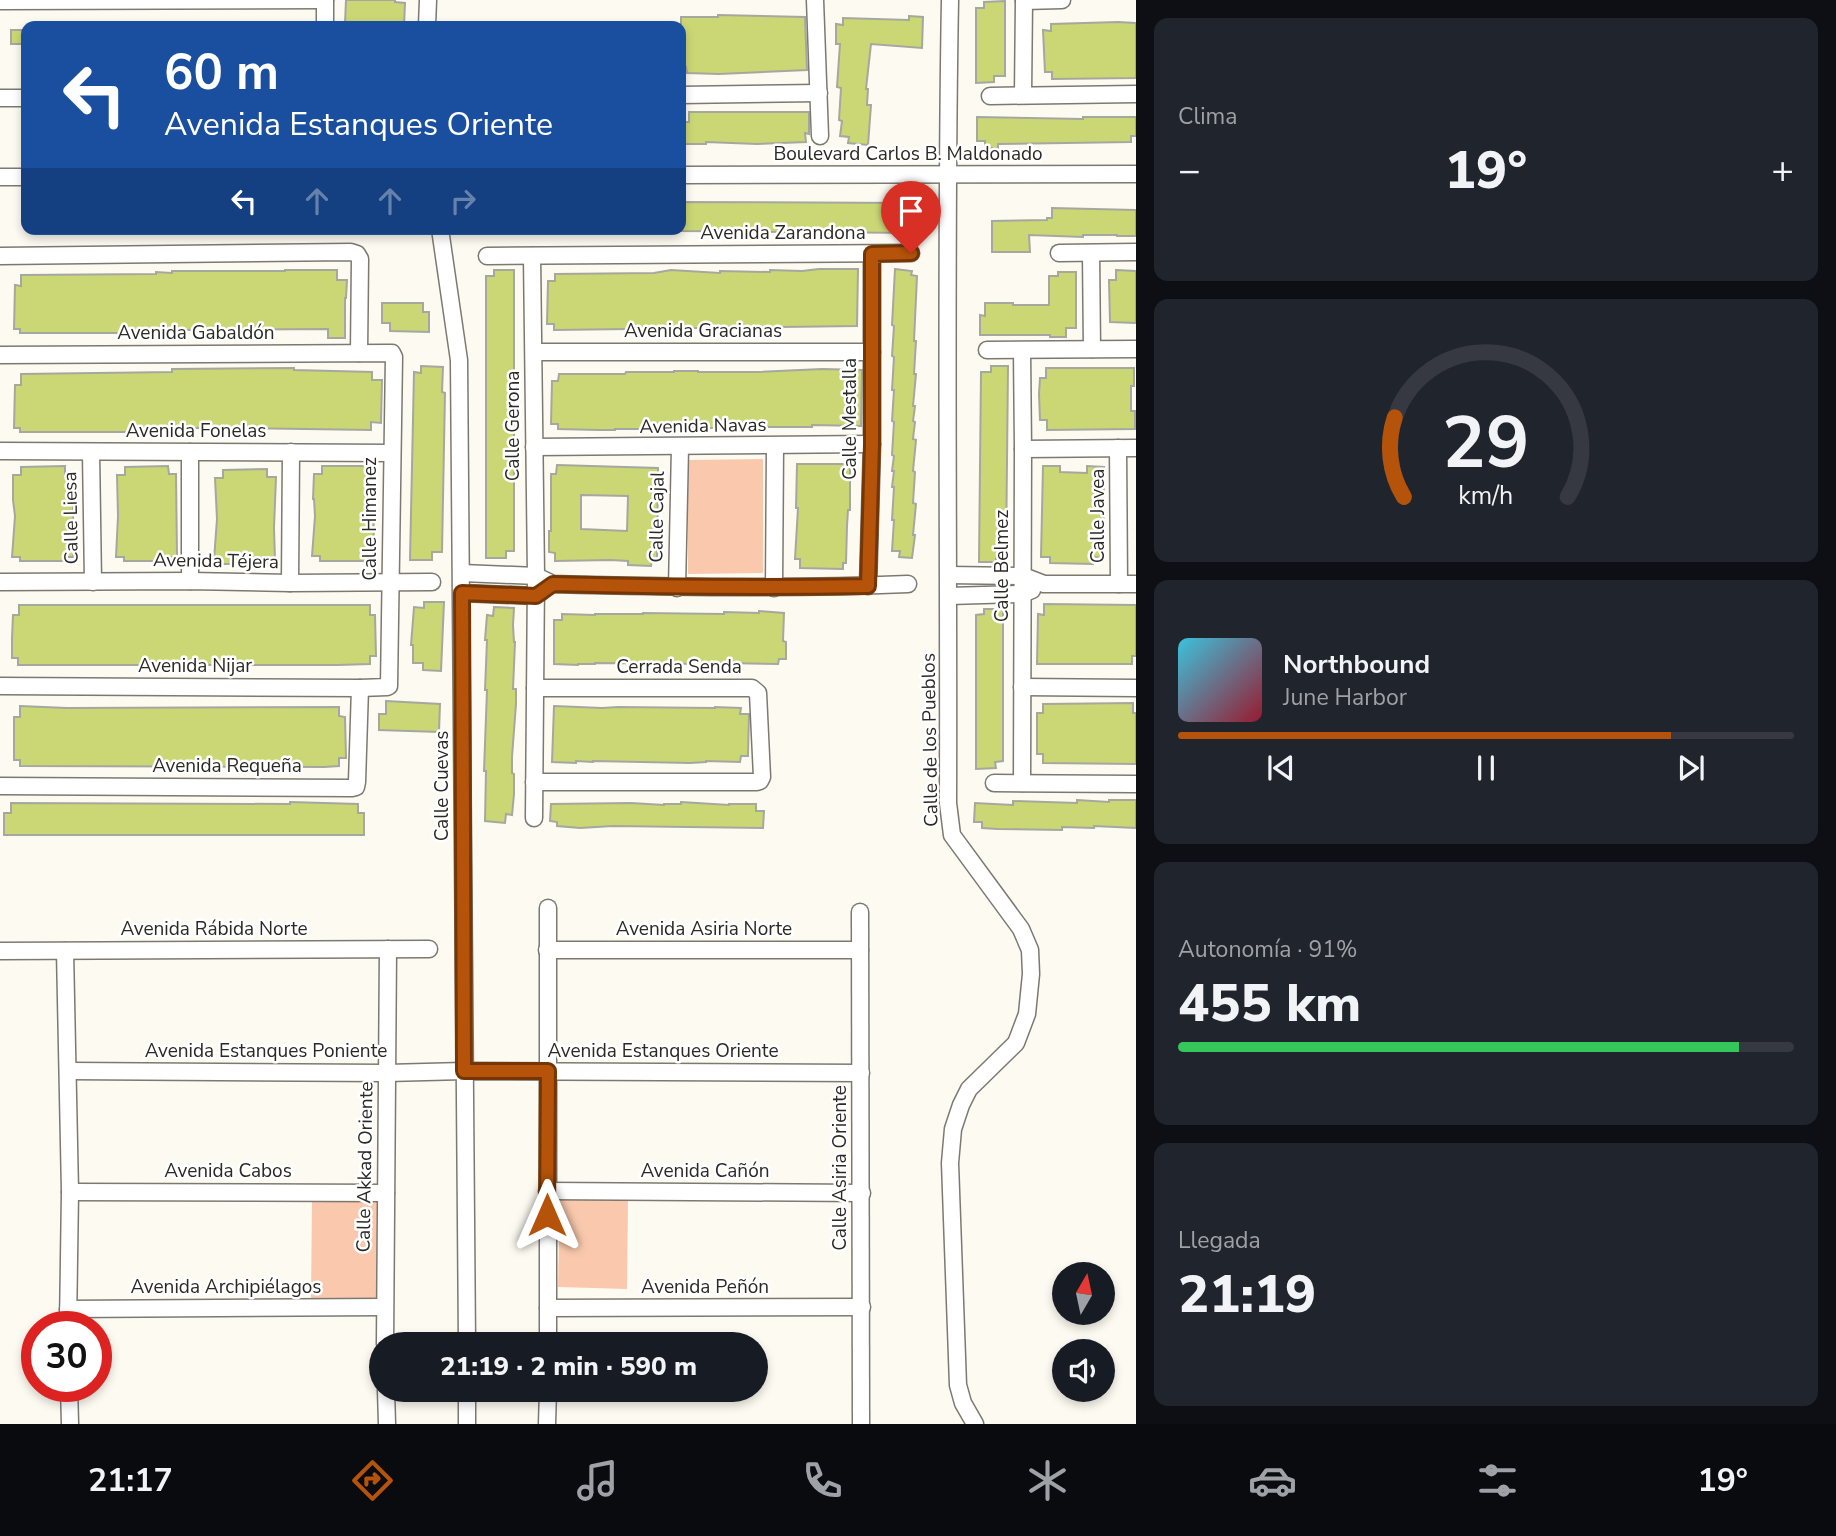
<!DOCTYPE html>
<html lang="es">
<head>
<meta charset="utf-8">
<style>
	body { margin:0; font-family:"Nunito Sans",sans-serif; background:#20242c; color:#f1f3f6; height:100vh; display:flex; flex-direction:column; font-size:26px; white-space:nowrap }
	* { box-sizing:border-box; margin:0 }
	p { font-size:23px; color:#9ea1a6 }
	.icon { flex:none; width:38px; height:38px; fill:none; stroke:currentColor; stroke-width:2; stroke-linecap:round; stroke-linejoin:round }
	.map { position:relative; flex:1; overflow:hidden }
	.details { display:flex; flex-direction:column; gap:18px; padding:18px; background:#0d0f14; width:700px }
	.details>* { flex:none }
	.banner { position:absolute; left:21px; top:21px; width:665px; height:214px; border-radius:14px; box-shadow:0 4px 10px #0003; background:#1a4fa0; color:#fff; overflow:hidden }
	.needle { width:46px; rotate:9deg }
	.controls { position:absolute; left:1052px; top:1262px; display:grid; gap:14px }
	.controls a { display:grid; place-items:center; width:63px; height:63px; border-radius:50%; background:#171b24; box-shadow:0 4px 10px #0003; font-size:35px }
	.speed { position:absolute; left:21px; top:1311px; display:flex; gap:14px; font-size:35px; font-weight:700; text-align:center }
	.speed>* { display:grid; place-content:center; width:91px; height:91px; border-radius:50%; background:#171b24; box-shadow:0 4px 10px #0003; line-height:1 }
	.speed .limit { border:10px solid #d22; background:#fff; color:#111 }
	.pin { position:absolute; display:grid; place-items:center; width:60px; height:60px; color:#fff; margin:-72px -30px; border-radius:50% 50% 50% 0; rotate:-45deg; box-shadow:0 0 7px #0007 }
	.pin .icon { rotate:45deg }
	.me { position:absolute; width:77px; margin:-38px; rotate:0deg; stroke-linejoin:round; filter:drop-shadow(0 0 5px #0008) }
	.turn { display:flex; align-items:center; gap:24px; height:147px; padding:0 28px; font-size:32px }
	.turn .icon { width:91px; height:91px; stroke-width:2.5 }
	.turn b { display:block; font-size:49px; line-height:60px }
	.lanes { display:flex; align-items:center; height:66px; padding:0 28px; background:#0003; justify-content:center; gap:35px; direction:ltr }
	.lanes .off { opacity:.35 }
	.big { font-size:52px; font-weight:800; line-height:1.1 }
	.details .tile { flex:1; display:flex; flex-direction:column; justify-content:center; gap:10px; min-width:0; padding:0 24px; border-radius:14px; background:#20242c }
	.details .dial { align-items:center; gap:0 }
	.dial svg { height:182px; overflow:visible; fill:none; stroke:#363941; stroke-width:7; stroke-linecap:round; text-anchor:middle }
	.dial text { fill:#f1f3f6; stroke:none }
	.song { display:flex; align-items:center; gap:21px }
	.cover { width:84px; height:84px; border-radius:10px; background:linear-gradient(135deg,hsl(190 70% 55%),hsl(350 70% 35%)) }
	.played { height:7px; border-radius:4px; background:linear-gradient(90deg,#b45309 80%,#363941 80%) }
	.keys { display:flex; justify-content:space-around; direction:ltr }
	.heat { display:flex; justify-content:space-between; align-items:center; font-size:38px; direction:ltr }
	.charge { height:10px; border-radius:5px; background:linear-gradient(90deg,#34c759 91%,#363941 0) }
	.trip { position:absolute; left:369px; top:1332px; width:399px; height:70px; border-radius:35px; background:#171b24; box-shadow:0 4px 10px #0003; font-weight:800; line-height:70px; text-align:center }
	.dock { display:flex; height:112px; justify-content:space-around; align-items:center; background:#090b0e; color:#9ea1a6 }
	.dock .icon { width:49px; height:49px }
	.dock .on { color:#b45309 }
	.dock b { font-size:32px; color:#f1f3f6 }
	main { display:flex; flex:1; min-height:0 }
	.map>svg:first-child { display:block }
	.green { fill:#fac9ad }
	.building { fill:#cbd775; stroke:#a6a79f; stroke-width:2; fill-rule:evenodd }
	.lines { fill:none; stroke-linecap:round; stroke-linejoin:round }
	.street-casing { stroke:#7c7971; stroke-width:19 }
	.street { stroke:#fff; stroke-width:16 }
	.route-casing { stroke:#753606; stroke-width:18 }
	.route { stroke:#b45309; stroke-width:12 }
	.labels { text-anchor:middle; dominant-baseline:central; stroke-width:5; stroke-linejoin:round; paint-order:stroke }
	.street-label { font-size:19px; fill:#2a2926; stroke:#fff }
</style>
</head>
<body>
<main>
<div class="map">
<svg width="1136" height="1424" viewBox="0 0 1136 1424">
	<rect width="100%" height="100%" fill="#fdfaf1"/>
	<g class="green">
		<polygon points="763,459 763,573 688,574 688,460"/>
		<polygon points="560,1198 628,1200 627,1289 558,1287"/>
		<polygon points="312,1199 383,1199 382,1300 311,1299"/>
	</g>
	<g class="building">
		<polygon points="346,0 395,0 395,2 405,3 404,26 355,26 355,24 345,23"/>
		<polygon points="1005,1 1005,76 994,76 994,82 976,83 976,8 984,8 984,2"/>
		<polygon points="718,15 805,17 807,70 719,74 687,73 686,67 681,67 681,17 718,17"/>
		<polygon points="909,16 923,17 922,48 871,44 866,89 868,89 867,105 871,105 868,145 848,143 849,137 840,136 842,121 839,120 841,88 837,87 840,44 836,44 836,24 843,25 843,18 909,20"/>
		<polygon points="1118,22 1136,23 1136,78 1052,79 1052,72 1045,72 1043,30 1051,31 1051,24"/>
		<rect x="11" y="30" width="15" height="14"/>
		<polygon points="689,112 809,112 809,134 805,133 806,142 757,144 706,142 706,144 682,144 682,122 689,122"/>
		<polygon points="977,117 1083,119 1083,117 1136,117 1136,136 1131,136 1131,142 998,144 998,148 985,148 985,141 977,141"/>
		<polygon points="681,202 912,203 912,211 920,211 919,233 681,231"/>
		<polygon points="1052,208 1136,210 1136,236 1117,236 1117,235 1083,235 1083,237 1029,235 1030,252 992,252 992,221 1047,220 1047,218 1052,218"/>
		<polygon points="819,269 858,269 857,326 554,330 554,324 547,324 548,281 555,281 555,274 654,273 671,270 720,273 720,271 770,272 770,270 802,271"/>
		<polygon points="895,269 912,271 911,275 917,276 914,341 916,341 914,374 916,374 913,406 915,406 913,421 915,422 913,439 916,440 913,471 915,472 913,503 916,504 913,535 915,535 912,558 899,557 900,551 892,551 894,520 892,520 894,487 892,487 894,471 892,471 894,456 892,455 894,422 892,421 894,390 892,390 894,357 892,356 894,326 892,325"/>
		<polygon points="285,270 337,270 337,280 347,280 346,298 345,298 345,338 328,338 328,329 178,330 146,333 20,333 20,329 14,329 15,285 21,286 21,275 156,274 156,272 172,273 172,271 285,271"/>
		<polygon points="494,270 514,270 514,551 506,551 506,558 486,558 486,276 494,276"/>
		<polygon points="1116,270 1136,271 1136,323 1110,322 1109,280 1116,280"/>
		<polygon points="1058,272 1076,272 1076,328 1066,328 1066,337 1050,337 1050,335 980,335 980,315 985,316 985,303 1013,303 1013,305 1049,305 1049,276 1058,276"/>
		<polygon points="382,303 423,303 423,312 429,312 429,332 390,331 390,323 382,323"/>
		<polygon points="421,366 443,367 442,392 445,393 442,552 432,552 432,560 410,560 414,372 421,373"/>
		<polygon points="991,366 1008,366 1006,556 996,556 996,562 979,562 981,372 991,372"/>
		<polygon points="294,368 294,370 372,372 372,380 382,380 381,423 371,422 371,430 228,428 163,428 163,431 147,432 20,432 20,428 14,428 15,385 21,385 21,374 172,372 172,369"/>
		<polygon points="1046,368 1134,368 1134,386 1131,386 1131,411 1135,411 1135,429 1047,430 1047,420 1040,420 1039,394 1040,378 1046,378"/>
		<polygon points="822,369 862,370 861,426 812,425 812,427 763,427 763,429 664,427 664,429 648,428 648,429 615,429 615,430 599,430 558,429 558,424 551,424 552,381 558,381 559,374 625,374 626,372 674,372 674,371 698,371 698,372 757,372"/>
		<polygon points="797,464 850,464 850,510 848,510 847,526 846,563 843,563 843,569 800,568 800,559 795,559 798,508 796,508"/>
		<path d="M557,465l101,3 -1,92h-5l-1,6 -23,-1v-4l-17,-1 -56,1v-8l-6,-1v-21h2v-57h5zM581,495l47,1 -1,35 -46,-2z"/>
		<polygon points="65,466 65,474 73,474 73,557 65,557 65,561 20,561 20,557 12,557 15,516 13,500 13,475 21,475 21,467"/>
		<polygon points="168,466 169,474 176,474 177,557 169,557 169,561 124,561 124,557 116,557 118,516 117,475 125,475 125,467"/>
		<polygon points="322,466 365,466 365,473 373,473 374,556 366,556 366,561 320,561 320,556 312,556 315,516 314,499 313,499 314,474 322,474"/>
		<polygon points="1043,466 1060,466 1060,472 1087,473 1087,466 1104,467 1103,558 1093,557 1093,564 1050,563 1050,557 1041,557"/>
		<polygon points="267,469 267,477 276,477 274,528 275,560 267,560 267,564 222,564 222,560 214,560 217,519 215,478 223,478 223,470"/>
		<polygon points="424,602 444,602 441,671 423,670 423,663 413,663 413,645 411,645 414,607 424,608"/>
		<polygon points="1044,604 1136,605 1136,656 1132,656 1132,664 1037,664 1038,614 1044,615"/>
		<polygon points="19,605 370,605 370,615 375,615 376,656 370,656 370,664 338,665 18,665 18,658 12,658 12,638 13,615 19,615"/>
		<polygon points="494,607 514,608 513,625 514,642 515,642 513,689 516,689 516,704 512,757 512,773 514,774 514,794 512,815 506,814 505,823 485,821 486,771 484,771 487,690 485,690 487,640 485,640 487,615 493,616"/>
		<polygon points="984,609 1003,609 1003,761 995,762 996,768 976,769 976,615 984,614"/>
		<polygon points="759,611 784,613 783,641 786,642 786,659 779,659 778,664 724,663 708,663 708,664 595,663 595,664 578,664 578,665 554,664 554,620 562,620 562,614 595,615 595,614 643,614 643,613 724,614 724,612 759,613"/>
		<polygon points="386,701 440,704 439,732 379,730 379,714 386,714"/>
		<polygon points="1133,703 1133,713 1136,713 1136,764 1043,763 1043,754 1037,754 1037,713 1043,713 1043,704"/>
		<polygon points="20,706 67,708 339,707 339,716 345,717 346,758 339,758 339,766 324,767 20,766 20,760 14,760 14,717 20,717"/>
		<polygon points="554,706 602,708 618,707 715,708 715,707 741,708 740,714 749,714 748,756 741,756 740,762 706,761 706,762 690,763 593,761 593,762 576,761 576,763 552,762"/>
		<polygon points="1077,800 1109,802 1109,800 1136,800 1136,828 1094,826 1094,828 1062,827 1062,830 998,829 982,828 982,822 974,822 975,803 1013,805 1013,801 1077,803"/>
		<polygon points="290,802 358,804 358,813 364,813 364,835 4,835 4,813 11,813 11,803 290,804"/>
		<polygon points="681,802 729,805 729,804 756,804 756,811 764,811 763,828 613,826 580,828 557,826 557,822 550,821 551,804 631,803 664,805 664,804 681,804"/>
	</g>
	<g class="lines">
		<g class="street-casing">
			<g id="street">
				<polyline points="325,0 325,26"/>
				<polyline points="815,0 820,136"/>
				<path d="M950,0c-5,268 -1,535 -2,803l4,32 69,94 9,21 1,24 -4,40 -11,29 -47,46 -8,16 -8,24 -3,34 8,222 5,18 12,21"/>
				<polyline points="0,1 325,0"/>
				<polyline points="1024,1 1062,0"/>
				<polyline points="427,26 428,0"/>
				<polyline points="681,95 819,93"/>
				<polyline points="1023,95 1024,0"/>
				<polyline points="990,96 1136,94"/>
				<polyline points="0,98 26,98"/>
				<polyline points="681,175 1136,174"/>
				<polyline points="0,177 26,177"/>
				<polyline points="440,229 459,360 467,1344"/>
				<polyline points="1059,253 1136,252"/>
				<polyline points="1091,253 1092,349"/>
				<polyline points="0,256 351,252 357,254 360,259 359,353"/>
				<polyline points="487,256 911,253"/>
				<polyline points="532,256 536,576 534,818"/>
				<polyline points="987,350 1136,349"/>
				<polyline points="1022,351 1023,449 1022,783"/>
				<polyline points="534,352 872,352"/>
				<polyline points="0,355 388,353 392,353 394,357 389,686 387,687 360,688 0,686"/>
				<polyline points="534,447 872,444"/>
				<polyline points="1118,448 1119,584"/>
				<polyline points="1023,449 1136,448"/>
				<polyline points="0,451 392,453"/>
				<polyline points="91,452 93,582"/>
				<polyline points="190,452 190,581"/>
				<path d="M462,573l74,3 17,8c118,3 236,5 355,0"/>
				<polyline points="949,575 1023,576 1044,584 1136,584"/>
				<polyline points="0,582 190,581 290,583 432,582"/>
				<polyline points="290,583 291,452"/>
				<polyline points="868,586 872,444 872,254"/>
				<polyline points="677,588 680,447"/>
				<polyline points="774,588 775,446"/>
				<polyline points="462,593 536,596 542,591"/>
				<polyline points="949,596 1022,594 1032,590"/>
				<polyline points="1022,687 1136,688"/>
				<polyline points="534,782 757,782 760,781 762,777 758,693 752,688 535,688"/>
				<polyline points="994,783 1136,784"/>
				<polyline points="0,786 352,788 356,787 357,782 360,688"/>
				<polyline points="548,908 548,1344"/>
				<polyline points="860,912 861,1424"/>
				<polyline points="547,950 860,950"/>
				<polyline points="0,951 429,949"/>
				<polyline points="65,951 70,1192 68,1326"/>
				<polyline points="69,1071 387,1073 464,1071 861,1073"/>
				<polyline points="547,1191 862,1193"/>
				<polyline points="70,1192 386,1193"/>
				<polyline points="548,1308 862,1307"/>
				<polyline points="68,1309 384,1307"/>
				<polyline points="385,1344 388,949"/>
				<polyline points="69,1386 70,1424"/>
				<polyline points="386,1390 387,1424"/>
				<polyline points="467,1390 467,1424"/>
				<polyline points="547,1424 548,1390"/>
			</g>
		</g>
		<use href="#street" class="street"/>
	</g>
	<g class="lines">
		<g class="route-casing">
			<path id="route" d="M547,1215l1,-144h-84l-2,-478 74,3 17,-12c105,3 210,4 315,2l4,-142v-190l39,-1"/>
		</g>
		<use href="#route" class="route"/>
	</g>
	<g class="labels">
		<g class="street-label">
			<text x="908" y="154">Boulevard Carlos B. Maldonado</text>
			<text x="783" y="233">Avenida Zarandona</text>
			<text x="703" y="331">Avenida Gracianas</text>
			<text x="196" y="333">Avenida Gabaldón</text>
			<text transform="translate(850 419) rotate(-90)">Calle Mestalla</text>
			<text transform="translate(513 426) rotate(-90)">Calle Gerona</text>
			<text transform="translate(703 426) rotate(-1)">Avenida Navas</text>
			<text x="196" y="431">Avenida Fonelas</text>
			<text transform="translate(1098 516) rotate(-90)">Calle Javea</text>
			<text transform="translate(657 517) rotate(-89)">Calle Cajal</text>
			<text transform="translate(71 518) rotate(-91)">Calle Liesa</text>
			<text transform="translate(370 519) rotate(-90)">Calle Himanez</text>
			<text transform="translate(216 561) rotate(1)">Avenida Téjera</text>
			<text transform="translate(1002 566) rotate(-90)">Calle Belmez</text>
			<text x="195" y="666">Avenida Nijar</text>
			<text x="679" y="667">Cerrada Senda</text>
			<text transform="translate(930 740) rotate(-91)">Calle de los Pueblos</text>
			<text x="227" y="766">Avenida Requeña</text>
			<text transform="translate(442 786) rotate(-90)">Calle Cuevas</text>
			<text x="214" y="929">Avenida Rábida Norte</text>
			<text x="704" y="929">Avenida Asiria Norte</text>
			<text x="266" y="1051">Avenida Estanques Poniente</text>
			<text x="663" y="1051">Avenida Estanques Oriente</text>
			<text transform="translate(365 1167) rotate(-89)">Calle Akkad Oriente</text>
			<text transform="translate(840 1168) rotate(-90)">Calle Asiria Oriente</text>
			<text x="228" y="1171">Avenida Cabos</text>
			<text x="705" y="1171">Avenida Cañón</text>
			<text x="226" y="1287">Avenida Archipiélagos</text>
			<text x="705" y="1287">Avenida Peñón</text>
		</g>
	</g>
</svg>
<div class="controls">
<a><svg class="needle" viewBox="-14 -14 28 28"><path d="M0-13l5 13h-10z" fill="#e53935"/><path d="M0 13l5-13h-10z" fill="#9ea1a6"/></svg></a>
<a><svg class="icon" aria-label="sound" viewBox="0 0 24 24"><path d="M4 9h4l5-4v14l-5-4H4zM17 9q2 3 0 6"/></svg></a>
</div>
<div class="speed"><div class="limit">30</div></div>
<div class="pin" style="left:911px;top:253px;background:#d93025"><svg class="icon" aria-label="arrive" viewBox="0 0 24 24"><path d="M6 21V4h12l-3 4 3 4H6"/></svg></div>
<svg class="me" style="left:547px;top:1215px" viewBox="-20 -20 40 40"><path d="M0-17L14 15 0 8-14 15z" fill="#b45309" stroke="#fff" stroke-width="4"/></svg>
<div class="trip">21:19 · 2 min · 590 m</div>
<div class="banner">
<div class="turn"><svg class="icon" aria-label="left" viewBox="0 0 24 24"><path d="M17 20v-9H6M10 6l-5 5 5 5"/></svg><div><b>60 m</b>Avenida Estanques Oriente</div></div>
<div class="lanes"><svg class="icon" aria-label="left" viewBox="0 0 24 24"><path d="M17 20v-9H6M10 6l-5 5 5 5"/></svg><svg class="icon off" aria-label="ahead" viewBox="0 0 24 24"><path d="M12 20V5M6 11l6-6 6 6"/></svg><svg class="icon off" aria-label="ahead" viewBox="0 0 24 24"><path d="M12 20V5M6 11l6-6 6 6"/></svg><svg class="icon off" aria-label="right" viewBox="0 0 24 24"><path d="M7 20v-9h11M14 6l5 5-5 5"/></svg></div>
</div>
</div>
<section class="details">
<div class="tile"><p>Clima</p>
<div class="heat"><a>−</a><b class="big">19°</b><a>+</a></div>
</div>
<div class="tile dial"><svg viewBox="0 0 100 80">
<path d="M14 69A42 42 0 1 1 86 69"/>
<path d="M14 69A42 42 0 0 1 10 34" stroke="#b45309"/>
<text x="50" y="56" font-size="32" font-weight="700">29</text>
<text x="50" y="72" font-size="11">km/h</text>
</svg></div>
<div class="tile">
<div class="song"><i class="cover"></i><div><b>Northbound</b><p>June Harbor</p></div></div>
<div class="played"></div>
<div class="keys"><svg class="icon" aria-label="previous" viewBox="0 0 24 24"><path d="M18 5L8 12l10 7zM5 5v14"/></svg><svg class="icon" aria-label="pause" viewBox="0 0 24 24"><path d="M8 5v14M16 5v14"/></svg><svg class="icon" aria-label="next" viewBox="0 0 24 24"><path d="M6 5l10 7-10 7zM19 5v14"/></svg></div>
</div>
<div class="tile"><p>Autonomía · 91%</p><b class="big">455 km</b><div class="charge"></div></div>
<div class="tile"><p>Llegada</p><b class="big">21:19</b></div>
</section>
</main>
<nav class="dock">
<b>21:17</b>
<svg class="icon on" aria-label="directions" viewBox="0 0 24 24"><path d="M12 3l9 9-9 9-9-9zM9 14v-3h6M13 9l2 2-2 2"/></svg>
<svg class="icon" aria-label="music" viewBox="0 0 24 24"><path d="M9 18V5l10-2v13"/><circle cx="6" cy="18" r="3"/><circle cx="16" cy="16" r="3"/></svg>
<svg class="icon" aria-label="phone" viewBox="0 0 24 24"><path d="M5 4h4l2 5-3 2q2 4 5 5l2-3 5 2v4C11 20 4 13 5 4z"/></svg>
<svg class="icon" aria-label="climate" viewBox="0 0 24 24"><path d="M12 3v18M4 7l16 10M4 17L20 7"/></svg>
<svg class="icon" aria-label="car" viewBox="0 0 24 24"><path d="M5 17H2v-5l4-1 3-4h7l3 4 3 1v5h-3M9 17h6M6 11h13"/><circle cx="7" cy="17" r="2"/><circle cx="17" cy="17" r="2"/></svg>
<svg class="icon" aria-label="filters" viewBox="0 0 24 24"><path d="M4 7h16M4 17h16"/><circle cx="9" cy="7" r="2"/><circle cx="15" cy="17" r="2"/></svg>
<b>19°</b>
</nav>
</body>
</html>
